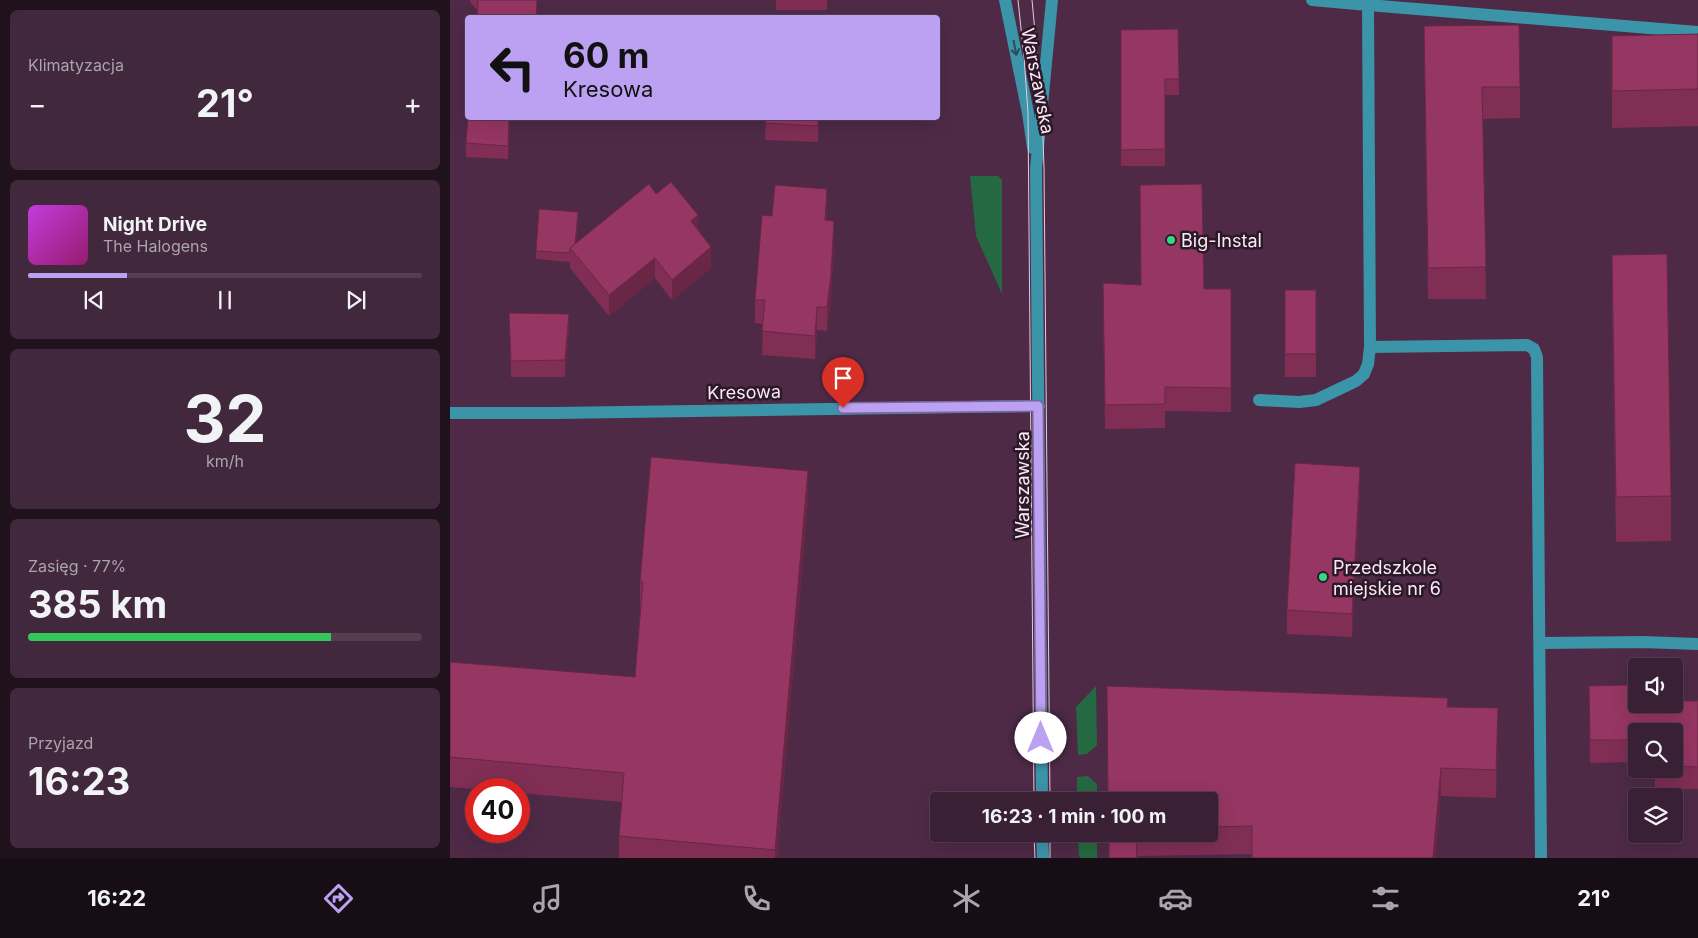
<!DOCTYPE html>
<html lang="pl">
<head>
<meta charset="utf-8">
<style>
	body { margin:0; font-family:Inter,sans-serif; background:#41283d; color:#f1f3f6; height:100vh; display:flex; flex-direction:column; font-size:19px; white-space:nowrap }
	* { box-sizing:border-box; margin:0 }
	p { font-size:16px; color:#aba3ad }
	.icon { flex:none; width:28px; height:28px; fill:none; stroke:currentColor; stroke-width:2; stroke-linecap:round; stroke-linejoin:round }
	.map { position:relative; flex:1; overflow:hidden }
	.drawer { display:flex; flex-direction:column; gap:10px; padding:10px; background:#20121d; width:450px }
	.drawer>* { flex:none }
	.guide { position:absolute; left:15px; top:15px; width:475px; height:105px; border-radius:5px; box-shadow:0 5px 20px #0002,0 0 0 1px #543e50; background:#bca0f2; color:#111; overflow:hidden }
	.buttons { position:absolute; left:1178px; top:658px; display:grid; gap:10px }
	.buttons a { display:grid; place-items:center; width:55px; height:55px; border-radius:5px; background:#3a2035; box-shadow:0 5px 20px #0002,0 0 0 1px #543e50; font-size:25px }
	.speed { position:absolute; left:15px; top:778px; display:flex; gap:10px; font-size:25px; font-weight:700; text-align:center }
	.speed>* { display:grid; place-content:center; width:65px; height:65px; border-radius:50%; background:#3a2035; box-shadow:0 5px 20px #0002,0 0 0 1px #543e50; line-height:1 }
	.speed .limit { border:8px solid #d22; background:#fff; color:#111 }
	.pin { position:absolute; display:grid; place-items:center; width:42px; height:42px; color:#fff; margin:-51px -21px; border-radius:50% 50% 50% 0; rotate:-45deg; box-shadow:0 0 5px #0007 }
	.pin .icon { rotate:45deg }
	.me { position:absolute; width:55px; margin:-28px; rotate:0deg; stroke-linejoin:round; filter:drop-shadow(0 0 4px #0008) }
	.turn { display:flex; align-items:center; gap:18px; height:105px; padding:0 15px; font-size:22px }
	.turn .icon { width:65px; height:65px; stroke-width:2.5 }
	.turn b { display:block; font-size:35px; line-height:42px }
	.big { font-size:38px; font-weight:700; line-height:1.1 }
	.drawer .tile { flex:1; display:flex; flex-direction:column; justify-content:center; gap:8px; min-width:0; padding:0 18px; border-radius:8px; background:#41283d }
	.drawer .dial { align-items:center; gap:0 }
	.dial b { font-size:65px; line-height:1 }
	.song { display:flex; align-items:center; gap:15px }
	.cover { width:60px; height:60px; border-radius:8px; background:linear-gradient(135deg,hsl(290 70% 55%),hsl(320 70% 35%)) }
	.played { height:5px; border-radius:2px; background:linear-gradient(90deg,#bca0f2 25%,#543e50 25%) }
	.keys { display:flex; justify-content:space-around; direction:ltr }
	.heat { display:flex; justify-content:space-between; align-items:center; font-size:28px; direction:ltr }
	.charge { height:8px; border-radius:4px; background:linear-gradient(90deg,#34c759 77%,#543e50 0) }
	.trip { position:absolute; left:480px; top:792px; width:288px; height:50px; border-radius:5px; background:#3a2035; box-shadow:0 5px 20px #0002,0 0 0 1px #543e50; font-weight:700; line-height:50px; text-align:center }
	.tabs { display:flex; height:80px; justify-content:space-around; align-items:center; background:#170d15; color:#aba3ad }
	.tabs .icon { width:35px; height:35px }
	.tabs .selected { color:#bca0f2 }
	.tabs b { font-size:22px; color:#f1f3f6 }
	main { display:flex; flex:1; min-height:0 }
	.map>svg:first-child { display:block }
	.green { fill:#246941 }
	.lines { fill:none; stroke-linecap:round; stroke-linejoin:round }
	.minor { stroke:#3b94a8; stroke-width:12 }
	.tram { stroke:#e5ccdf; stroke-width:1 }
	.wall { fill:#812e54 }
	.shaded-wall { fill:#692645 }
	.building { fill:#963662; stroke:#692645 }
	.oneway { stroke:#314a5a }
	.route-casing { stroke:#7a689d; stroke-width:12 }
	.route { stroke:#bca0f2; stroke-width:9 }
	.poi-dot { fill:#33d882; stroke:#2a1926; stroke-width:2 }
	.labels { text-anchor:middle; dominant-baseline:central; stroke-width:5; stroke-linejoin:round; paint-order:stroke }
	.street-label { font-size:18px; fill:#ffe7f9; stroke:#2a1926 }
	.poi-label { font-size:18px; fill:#ffe7f9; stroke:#2a1926; text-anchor:start }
</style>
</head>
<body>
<main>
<section class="drawer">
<div class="tile"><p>Klimatyzacja</p>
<div class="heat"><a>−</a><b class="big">21°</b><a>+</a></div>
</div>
<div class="tile">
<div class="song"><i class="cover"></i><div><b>Night Drive</b><p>The Halogens</p></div></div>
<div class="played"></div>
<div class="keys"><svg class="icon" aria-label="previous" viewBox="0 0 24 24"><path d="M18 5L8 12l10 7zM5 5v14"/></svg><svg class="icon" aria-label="pause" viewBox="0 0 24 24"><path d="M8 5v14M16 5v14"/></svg><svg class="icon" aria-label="next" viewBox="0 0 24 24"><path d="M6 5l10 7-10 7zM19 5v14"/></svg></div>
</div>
<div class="tile dial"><b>32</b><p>km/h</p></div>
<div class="tile"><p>Zasięg · 77%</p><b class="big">385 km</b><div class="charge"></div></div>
<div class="tile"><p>Przyjazd</p><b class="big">16:23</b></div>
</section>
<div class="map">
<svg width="1248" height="858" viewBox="0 0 1248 858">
	<rect width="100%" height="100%" fill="#4e2a47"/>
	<g class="green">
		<polygon points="520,176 548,176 552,180 552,294 526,236"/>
		<polygon points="646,686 647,745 637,754 628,755 626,707"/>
		<polygon points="638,776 647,784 647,801 627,801 627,777"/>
		<polygon points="628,834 647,834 647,858 631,858 629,856"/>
	</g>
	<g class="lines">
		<g class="minor">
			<polyline points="555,0 578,113 583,148"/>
			<polyline points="918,5 1248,32"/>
			<polyline points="920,347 1077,345 1084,349 1087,357 1091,858"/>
			<polyline points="809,400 849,402 866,400 906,381 914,374 918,364 920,347 918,5 862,0"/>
			<polyline points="0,413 105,413 589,406"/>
			<polyline points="1090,643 1193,642 1248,644"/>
			<polyline points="592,801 586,168 602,0"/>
			<polyline points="592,834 593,858"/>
		</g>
		<g class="tram">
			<polyline points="568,0 574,57 578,113 584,801"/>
			<polyline points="582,0 592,107 594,168 600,801"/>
			<polyline points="584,834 585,858"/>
			<polyline points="600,834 600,858"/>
		</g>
	</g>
	<g class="wall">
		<polygon points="20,0 87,0 86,18 27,18 27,10 20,2"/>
		<rect x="326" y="0" width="51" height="10"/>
		<polygon points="974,26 1070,87 1070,118 1033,119 1036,299 978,299"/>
		<polygon points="728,29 729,95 715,95 715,166 671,166 671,30"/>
		<polygon points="1248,34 1248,126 1162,128 1162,36"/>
		<polygon points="18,118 60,118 58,159 16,157 16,143"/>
		<polygon points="316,118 382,118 382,120 369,120 368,142 315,140"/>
		<polygon points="206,194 248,230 261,268 222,300 205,278 159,316 120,268 120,262 86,259 86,251 128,221 126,243"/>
		<polygon points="377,213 377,220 384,244 381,298 377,331 367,330 365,359 312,355 313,324 305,323 305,300"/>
		<polygon points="1162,255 1221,496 1221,541 1166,542 1162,299"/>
		<polygon points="691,285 754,289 781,289 781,412 715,411 715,428 655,429 653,307"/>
		<rect x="835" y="290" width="31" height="87"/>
		<polygon points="59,313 119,330 115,377 61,377"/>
		<polygon points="910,490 902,637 837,634 837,610"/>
		<polygon points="358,500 327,858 169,858 169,836 172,802 69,793 69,789 26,789 0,787 0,662 185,677 190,611 190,581"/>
		<polygon points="1139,686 1179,700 1248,701 1248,789 1205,789 1205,769 1224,769 1224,731 1186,731 1186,762 1140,763"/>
		<polygon points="998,707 1048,736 1046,798 991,796 802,854 687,856 658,834 759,834 759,801"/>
	</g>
	<g class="shaded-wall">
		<polygon points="59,118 60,118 58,159 58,146"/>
		<polygon points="368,118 369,118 369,120 368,142"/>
		<polygon points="377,189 377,213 375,244 375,220"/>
		<polygon points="128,212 128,221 125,254 124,253"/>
		<polygon points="248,215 248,236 241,221"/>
		<polygon points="384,221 384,244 381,298 377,331 377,307"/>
		<polygon points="261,247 261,268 222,300 222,280"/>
		<polygon points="205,258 205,278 159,316 159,295"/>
		<polygon points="367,307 367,330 365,359 365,336"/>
		<polygon points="119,314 119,330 115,377 115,360"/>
		<polygon points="910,467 910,490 902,637 902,614"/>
		<polygon points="358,471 358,500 327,858 325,858 325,850"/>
		<polygon points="1048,708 1048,736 1046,798 1046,770"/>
		<polygon points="991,768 991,796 986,858 983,858"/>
	</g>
	<g class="building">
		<polygon points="28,0 87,0 86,18 27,18"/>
		<polygon points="1069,25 1070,87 1032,87 1036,267 978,268 974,26"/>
		<polygon points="728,29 729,79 715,79 715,149 671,150 671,30"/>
		<polygon points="1248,34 1248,89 1162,91 1162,36"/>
		<polygon points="18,118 59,118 58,146 16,143"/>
		<polygon points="316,118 368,118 368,126 315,123"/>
		<polygon points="221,182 248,215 241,221 261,247 222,280 205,258 159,295 120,248 199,184 206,194"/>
		<polygon points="752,184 754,289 781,289 781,388 715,387 715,404 655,405 653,283 691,285 690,185"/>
		<polygon points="325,185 377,189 375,220 384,221 381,275 377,307 367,307 365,336 312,331 315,300 305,300 312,215 322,216"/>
		<polygon points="89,209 128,212 125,244 120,248 120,253 86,251"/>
		<polygon points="1217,254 1221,496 1166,497 1162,255"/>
		<rect x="835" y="290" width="31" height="64"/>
		<polygon points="59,313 119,314 115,360 61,361"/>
		<polygon points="201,457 358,471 325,850 169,836 174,773 0,757 0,662 185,677 193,582 190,581"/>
		<polygon points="845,463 910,467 902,614 837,610"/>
		<polygon points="1179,685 1179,700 1186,700 1186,704 1224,704 1224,701 1248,701 1248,767 1224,766 1224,731 1186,731 1186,740 1140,740 1139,686"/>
		<polygon points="657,686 998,698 997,707 1048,708 1046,770 991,768 983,858 802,858 802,826 759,827 759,801 658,801"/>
		<polygon points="659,834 686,834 687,858 659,858"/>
	</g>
	<defs><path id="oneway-shaft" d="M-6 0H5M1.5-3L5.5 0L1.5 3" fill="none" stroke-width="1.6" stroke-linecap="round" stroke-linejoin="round" transform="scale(1.25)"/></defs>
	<use class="oneway" href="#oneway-shaft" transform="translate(565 48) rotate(79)"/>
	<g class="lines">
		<g class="route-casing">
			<polyline id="route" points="393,408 588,406 591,738"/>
		</g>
		<use href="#route" class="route"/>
	</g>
	<g class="poi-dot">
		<circle cx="721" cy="240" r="5"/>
		<circle cx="873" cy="577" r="5"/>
	</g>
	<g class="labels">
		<g class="street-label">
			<text transform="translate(588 81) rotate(79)">Warszawska</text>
			<text transform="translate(294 392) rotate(-1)">Kresowa</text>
			<text transform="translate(572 485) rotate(-90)">Warszawska</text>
		</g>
		<g class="poi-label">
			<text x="731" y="240">Big-Instal</text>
			<text x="883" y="567">Przedszkole<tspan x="883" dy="21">miejskie nr 6</tspan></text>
		</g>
	</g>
</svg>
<div class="buttons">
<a><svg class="icon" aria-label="sound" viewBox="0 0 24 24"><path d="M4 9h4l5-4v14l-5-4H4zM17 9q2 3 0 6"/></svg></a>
<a><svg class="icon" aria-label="search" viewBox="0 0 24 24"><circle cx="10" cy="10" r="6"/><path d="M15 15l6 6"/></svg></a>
<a><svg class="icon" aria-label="layers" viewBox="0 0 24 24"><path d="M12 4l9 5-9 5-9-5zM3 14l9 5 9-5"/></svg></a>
</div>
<div class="speed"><div class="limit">40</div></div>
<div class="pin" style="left:393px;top:408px;background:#d93025"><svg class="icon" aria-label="arrive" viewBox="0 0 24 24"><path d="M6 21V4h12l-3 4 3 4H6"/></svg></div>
<svg class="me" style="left:591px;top:738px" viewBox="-20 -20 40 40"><circle r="19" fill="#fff"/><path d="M0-13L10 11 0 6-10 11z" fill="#bca0f2"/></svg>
<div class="trip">16:23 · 1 min · 100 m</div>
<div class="guide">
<div class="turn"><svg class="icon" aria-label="left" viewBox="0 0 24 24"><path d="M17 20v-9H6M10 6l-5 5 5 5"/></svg><div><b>60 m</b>Kresowa</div></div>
</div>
</div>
</main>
<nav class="tabs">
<b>16:22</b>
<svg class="icon selected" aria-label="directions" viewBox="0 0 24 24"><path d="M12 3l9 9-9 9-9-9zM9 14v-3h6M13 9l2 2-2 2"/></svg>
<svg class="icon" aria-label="music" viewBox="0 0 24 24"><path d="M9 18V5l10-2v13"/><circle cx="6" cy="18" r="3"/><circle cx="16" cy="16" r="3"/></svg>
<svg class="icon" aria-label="phone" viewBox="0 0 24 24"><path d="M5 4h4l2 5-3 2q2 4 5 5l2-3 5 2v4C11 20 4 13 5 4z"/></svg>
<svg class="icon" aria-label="climate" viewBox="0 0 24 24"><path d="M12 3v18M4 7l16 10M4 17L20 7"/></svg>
<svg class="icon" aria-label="car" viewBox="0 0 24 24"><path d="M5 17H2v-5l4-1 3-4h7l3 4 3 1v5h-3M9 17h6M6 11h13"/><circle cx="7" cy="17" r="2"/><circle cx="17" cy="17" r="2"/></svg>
<svg class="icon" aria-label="filters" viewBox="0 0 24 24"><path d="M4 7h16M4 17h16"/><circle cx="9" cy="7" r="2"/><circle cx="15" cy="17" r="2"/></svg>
<b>21°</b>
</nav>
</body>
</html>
